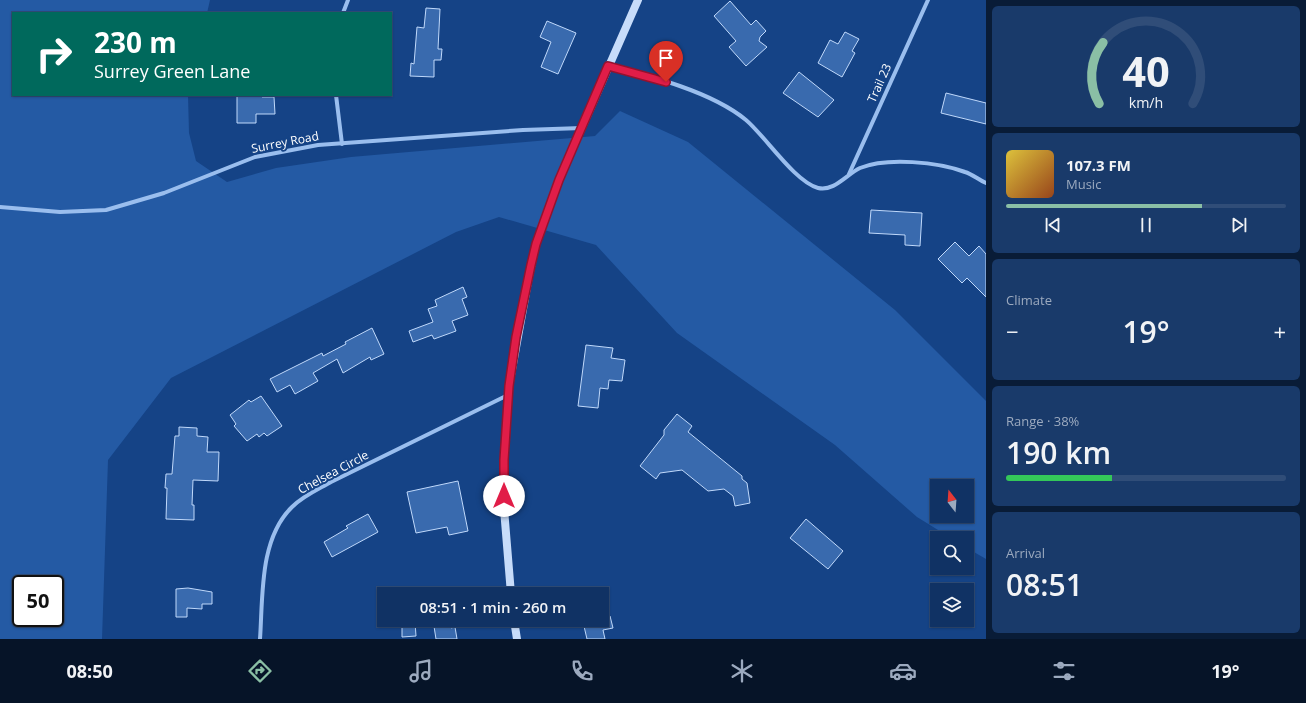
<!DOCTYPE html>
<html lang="en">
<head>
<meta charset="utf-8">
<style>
	body { margin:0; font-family:"Open Sans",sans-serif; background:#193a6a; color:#f1f3f6; height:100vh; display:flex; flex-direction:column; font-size:15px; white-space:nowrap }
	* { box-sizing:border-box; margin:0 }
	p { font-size:13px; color:#9caabf }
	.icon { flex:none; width:22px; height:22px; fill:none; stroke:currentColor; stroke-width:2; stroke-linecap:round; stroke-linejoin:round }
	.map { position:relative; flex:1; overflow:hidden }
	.sheet { display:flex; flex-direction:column; gap:6px; padding:6px; background:#091c37; width:320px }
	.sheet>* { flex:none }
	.guide { position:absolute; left:12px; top:12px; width:380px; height:84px; border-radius:0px; box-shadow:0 1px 3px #0004,0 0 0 1px #304d78; background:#00695c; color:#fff; overflow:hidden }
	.needle { width:26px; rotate:343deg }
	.fabs { position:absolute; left:930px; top:479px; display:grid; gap:8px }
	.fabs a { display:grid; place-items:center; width:44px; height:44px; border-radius:0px; background:#103264; box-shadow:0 1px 3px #0004,0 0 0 1px #304d78; font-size:20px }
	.speed { position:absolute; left:12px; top:575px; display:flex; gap:8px; font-size:20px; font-weight:700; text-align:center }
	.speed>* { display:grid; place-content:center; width:52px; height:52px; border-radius:50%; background:#103264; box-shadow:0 1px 3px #0004,0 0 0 1px #304d78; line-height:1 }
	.speed .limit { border:2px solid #111; border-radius:6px; background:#fff; color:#111 }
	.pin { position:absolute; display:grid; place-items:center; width:34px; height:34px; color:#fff; margin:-41px -17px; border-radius:50% 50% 50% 0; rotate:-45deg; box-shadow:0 0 4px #0007 }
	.pin .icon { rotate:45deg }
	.me { position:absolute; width:44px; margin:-22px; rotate:0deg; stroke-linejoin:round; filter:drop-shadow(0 0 3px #0008) }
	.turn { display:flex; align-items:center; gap:14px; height:84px; padding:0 16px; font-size:18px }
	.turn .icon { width:52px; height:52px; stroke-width:2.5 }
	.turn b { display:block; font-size:28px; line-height:34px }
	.big { font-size:30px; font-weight:600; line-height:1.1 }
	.sheet .widget { flex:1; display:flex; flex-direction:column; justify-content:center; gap:6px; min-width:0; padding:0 14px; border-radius:6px; background:#193a6a }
	.sheet .dial { align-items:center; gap:0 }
	.dial svg { height:104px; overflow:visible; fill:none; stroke:#304d78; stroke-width:7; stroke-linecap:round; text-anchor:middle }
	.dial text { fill:#f1f3f6; stroke:none }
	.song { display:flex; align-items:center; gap:12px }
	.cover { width:48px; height:48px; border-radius:6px; background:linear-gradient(135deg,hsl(50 70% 55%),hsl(20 70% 35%)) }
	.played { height:4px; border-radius:2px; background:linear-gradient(90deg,#8abfa5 70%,#304d78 70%) }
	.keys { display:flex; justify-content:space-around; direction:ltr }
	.heat { display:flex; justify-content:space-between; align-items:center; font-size:22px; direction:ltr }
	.charge { height:6px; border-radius:3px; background:linear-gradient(90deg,#34c759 38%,#304d78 0) }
	.trip { position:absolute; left:377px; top:587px; width:232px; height:40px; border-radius:0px; background:#103264; box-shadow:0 1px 3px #0004,0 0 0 1px #304d78; font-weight:600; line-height:40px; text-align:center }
	.tab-bar { display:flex; height:64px; justify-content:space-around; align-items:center; background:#061428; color:#9caabf }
	.tab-bar .icon { width:28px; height:28px }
	.tab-bar .on { color:#8abfa5 }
	.tab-bar b { font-size:18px; color:#f1f3f6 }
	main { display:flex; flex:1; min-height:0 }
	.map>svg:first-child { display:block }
	.green { fill:#245aa4; fill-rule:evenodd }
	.building { fill:#396aae; stroke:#c0d9fb }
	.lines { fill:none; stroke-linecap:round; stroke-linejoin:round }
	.street { stroke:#9abeee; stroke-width:4 }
	.secondary { stroke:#c7dcfa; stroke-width:8 }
	.route-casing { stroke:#92132f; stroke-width:10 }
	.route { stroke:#e11d48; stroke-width:7 }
	.labels { text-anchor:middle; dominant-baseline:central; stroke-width:4; stroke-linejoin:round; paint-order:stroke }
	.street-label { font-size:12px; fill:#fff; stroke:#154386 }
</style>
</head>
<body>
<main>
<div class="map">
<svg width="986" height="639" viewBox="0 0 986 639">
	<rect width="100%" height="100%" fill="#154386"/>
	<path class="green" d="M0,0h210l-3,13h-194v82h175l1,38 7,28 31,21 49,-14 75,-11 244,-21 25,-25 68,31 207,168 91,91v158l-19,-11v-10h-16l-34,-21 -82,-72 -158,-112 -81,-88 -97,-28 -43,15 -285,146 -63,82 -6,179h-102zM937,486h30v30h-30zM21,584h34v34h-34z"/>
	<g class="building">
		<polygon points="730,1 751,25 756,20 766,31 760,37 759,41 767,47 746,66 729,47 736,41 714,16"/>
		<polygon points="426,8 440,9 438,49 442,49 441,60 434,60 434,77 410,76 411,63 414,64 417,27 424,28"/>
		<polygon points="547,21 576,33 558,74 541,67 551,42 540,37"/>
		<polygon points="845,32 859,39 852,51 855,53 842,77 818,63 830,40 838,44"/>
		<polygon points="799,72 834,100 818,117 783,93"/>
		<polygon points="946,93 986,103 986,124 941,113"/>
		<polygon points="237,95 262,95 262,97 274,97 275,114 256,114 256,123 237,123"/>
		<polygon points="871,210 922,213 920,246 905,245 905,235 869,233"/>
		<polygon points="955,242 969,256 979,246 986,254 986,297 967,278 962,283 938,259"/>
		<polygon points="463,287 467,297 462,299 468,315 452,321 456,331 434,339 432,335 413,342 409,331 433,322 428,309 437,306 435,300"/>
		<polygon points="372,328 384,354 371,360 370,357 343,373 337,359 313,373 318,381 295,394 290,385 277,392 270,379 322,353 323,356 346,344 345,342"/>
		<polygon points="586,345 613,348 611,358 625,360 622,381 609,380 608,389 600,388 598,408 578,406"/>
		<polygon points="261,396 282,426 267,436 264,433 259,437 257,434 247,441 234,426 236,424 230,415 249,400 251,402"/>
		<polygon points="677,414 692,426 688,432 742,476 742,479 747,483 750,503 735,506 733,496 724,489 708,491 682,470 660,473 656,479 640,466 664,435 664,430"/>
		<polygon points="179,427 197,428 197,436 208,437 207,452 219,452 218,481 193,480 192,505 194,505 194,520 166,519 167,488 165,488 166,474 172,474 175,436 179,436"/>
		<polygon points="458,481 468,531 449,535 447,527 416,533 407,492"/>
		<polygon points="368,514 378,532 332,557 324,542 348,528 346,526"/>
		<polygon points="806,519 843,551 828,569 790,538"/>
		<polygon points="188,588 212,592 212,604 202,604 202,609 187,608 187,617 176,617 176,589"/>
		<polygon points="610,616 613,628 603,630 605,639 587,639 583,622 602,620 602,618"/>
		<polygon points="433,620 450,620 451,628 455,627 457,639 436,639"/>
		<polygon points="415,622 416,636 402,637 402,623"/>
	</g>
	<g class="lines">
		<g class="street">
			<polyline points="343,13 348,0"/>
			<path d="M609,66c42,10 103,26 137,54 19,16 49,62 72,68 16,4 29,-14 42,-20 27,-11 78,-6 105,4 7,2 14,8 21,11"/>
			<polyline points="336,95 342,144"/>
			<polyline points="849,174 928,0"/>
			<polyline points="0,207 60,212 106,210 164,193 255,157 318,145 523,130 582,128"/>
			<path d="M260,639c3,-42 -1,-100 32,-132 11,-11 25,-17 39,-25l177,-87"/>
		</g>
		<g class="secondary">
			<polyline points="511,594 504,509 504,460 509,386 529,276 536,244 559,180 638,0"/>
			<polyline points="514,620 517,639"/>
		</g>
	</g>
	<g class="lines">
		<g class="route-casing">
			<polyline id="route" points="504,496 504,460 509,386 516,337 531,265 536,244 559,180 608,66 666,82"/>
		</g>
		<use href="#route" class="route"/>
	</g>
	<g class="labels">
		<g class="street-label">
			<text transform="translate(879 83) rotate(-66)">Trail 23</text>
			<text transform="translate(285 142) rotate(-11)">Surrey Road</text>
			<text transform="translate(333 472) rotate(-28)">Chelsea Circle</text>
		</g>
	</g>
</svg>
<div class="fabs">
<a><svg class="needle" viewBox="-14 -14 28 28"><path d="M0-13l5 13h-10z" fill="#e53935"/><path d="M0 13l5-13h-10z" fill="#9caabf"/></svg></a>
<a><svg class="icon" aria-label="search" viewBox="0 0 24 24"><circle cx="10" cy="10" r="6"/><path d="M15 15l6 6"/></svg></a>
<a><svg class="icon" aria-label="layers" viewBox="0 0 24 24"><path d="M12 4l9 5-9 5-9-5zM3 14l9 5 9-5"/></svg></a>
</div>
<div class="speed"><div class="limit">50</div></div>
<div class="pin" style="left:666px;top:82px;background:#d93025"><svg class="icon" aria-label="arrive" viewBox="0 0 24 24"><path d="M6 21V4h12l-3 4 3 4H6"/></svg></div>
<svg class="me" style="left:504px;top:496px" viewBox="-20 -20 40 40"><circle r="19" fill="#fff"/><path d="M0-13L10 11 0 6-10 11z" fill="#e11d48"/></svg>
<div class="trip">08:51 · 1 min · 260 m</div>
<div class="guide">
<div class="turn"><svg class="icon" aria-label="right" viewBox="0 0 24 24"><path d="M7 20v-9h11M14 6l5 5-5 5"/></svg><div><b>230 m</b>Surrey Green Lane</div></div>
</div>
</div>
<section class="sheet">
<div class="widget dial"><svg viewBox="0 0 100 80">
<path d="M14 69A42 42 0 1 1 86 69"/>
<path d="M14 69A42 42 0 0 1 17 22" stroke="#8abfa5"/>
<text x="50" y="56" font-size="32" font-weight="700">40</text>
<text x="50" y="72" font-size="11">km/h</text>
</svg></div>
<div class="widget">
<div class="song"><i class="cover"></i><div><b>107.3 FM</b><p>Music</p></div></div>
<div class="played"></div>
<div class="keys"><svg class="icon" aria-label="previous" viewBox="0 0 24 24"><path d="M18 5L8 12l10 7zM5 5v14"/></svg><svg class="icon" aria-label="pause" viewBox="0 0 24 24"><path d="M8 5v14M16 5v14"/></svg><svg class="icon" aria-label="next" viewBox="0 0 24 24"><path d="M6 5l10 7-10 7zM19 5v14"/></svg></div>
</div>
<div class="widget"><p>Climate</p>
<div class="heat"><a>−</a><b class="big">19°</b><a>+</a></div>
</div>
<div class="widget"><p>Range · 38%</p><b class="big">190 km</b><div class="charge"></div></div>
<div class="widget"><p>Arrival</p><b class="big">08:51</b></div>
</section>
</main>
<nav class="tab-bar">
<b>08:50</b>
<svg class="icon on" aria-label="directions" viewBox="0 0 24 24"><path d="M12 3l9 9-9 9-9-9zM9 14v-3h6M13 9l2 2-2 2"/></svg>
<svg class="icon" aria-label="music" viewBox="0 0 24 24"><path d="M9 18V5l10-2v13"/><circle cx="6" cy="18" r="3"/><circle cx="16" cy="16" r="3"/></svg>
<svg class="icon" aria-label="phone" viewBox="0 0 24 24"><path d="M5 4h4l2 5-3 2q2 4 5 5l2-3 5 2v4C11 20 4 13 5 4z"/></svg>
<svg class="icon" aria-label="climate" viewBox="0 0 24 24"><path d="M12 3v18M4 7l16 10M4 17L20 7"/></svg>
<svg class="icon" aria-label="car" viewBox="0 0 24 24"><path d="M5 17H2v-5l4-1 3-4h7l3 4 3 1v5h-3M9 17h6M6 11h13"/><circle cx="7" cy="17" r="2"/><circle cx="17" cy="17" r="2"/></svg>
<svg class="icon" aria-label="filters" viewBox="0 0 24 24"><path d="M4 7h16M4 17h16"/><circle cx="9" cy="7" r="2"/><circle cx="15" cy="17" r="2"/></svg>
<b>19°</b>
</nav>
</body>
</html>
